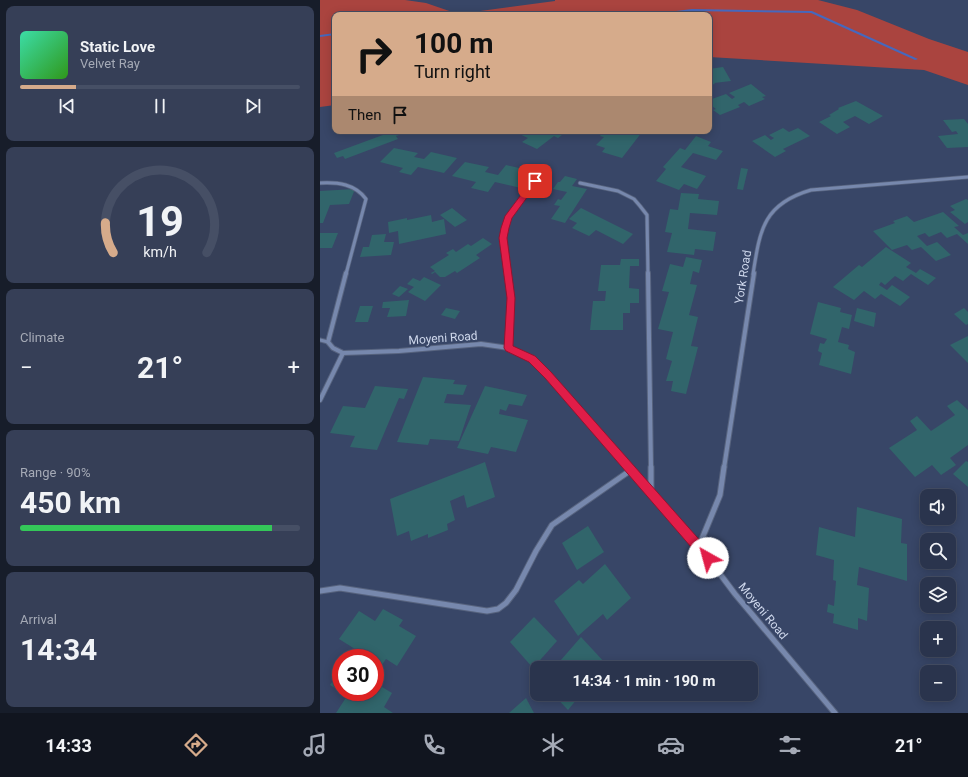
<!DOCTYPE html>
<html lang="en">
<head>
<meta charset="utf-8">
<style>
	body { margin:0; font-family:Roboto,sans-serif; background:#363f57; color:#f1f3f6; height:100vh; display:flex; flex-direction:column; font-size:15px; white-space:nowrap }
	* { box-sizing:border-box; margin:0 }
	p { font-size:13px; color:#a5aab6 }
	.icon { flex:none; width:22px; height:22px; fill:none; stroke:currentColor; stroke-width:2; stroke-linecap:round; stroke-linejoin:round }
	.map { position:relative; flex:1; overflow:hidden }
	.panel { display:flex; flex-direction:column; gap:6px; padding:6px; background:#171d2a; width:320px }
	.panel>* { flex:none }
	.guide { position:absolute; left:12px; top:12px; width:380px; height:122px; border-radius:8px; box-shadow:0 2px 10px #0003,0 0 0 1px #464f65; background:#d6ab8b; color:#111; overflow:hidden }
	.controls { position:absolute; left:600px; top:489px; display:grid; gap:8px }
	.controls a { display:grid; place-items:center; width:36px; height:36px; border-radius:8px; background:#2a344d; box-shadow:0 2px 10px #0003,0 0 0 1px #464f65; font-size:20px }
	.speed { position:absolute; left:12px; top:649px; display:flex; gap:8px; font-size:20px; font-weight:700; text-align:center }
	.speed>* { display:grid; place-content:center; width:52px; height:52px; border-radius:50%; background:#2a344d; box-shadow:0 2px 10px #0003,0 0 0 1px #464f65; line-height:1 }
	.speed .limit { border:6px solid #d22; background:#fff; color:#111 }
	.pin { position:absolute; display:grid; place-items:center; width:34px; height:34px; color:#fff; margin:-17px; border-radius:8px; box-shadow:0 2px 6px #0006 }
	.me { position:absolute; width:44px; margin:-22px; rotate:322deg; stroke-linejoin:round; filter:drop-shadow(0 0 3px #0008) }
	.turn { display:flex; align-items:center; gap:14px; height:84px; padding:0 16px; font-size:18px }
	.turn .icon { width:52px; height:52px; stroke-width:2.5 }
	.turn b { display:block; font-size:28px; line-height:34px }
	.then { display:flex; align-items:center; height:38px; padding:0 16px; background:#0003; gap:8px; font-size:15px }
	.big { font-size:30px; font-weight:700; line-height:1.1 }
	.panel .tile { flex:1; display:flex; flex-direction:column; justify-content:center; gap:6px; min-width:0; padding:0 14px; border-radius:8px; background:#363f57 }
	.panel .dial { align-items:center; gap:0 }
	.dial svg { height:104px; overflow:visible; fill:none; stroke:#464f65; stroke-width:7; stroke-linecap:round; text-anchor:middle }
	.dial text { fill:#f1f3f6; stroke:none }
	.song { display:flex; align-items:center; gap:12px }
	.cover { width:48px; height:48px; border-radius:6px; background:linear-gradient(135deg,hsl(160 70% 55%),hsl(110 70% 35%)) }
	.played { height:4px; border-radius:2px; background:linear-gradient(90deg,#d6ab8b 20%,#464f65 20%) }
	.keys { display:flex; justify-content:space-around; direction:ltr }
	.heat { display:flex; justify-content:space-between; align-items:center; font-size:22px; direction:ltr }
	.charge { height:6px; border-radius:3px; background:linear-gradient(90deg,#34c759 90%,#464f65 0) }
	.trip { position:absolute; left:210px; top:661px; width:228px; height:40px; border-radius:8px; background:#2a344d; box-shadow:0 2px 10px #0003,0 0 0 1px #464f65; font-weight:700; line-height:40px; text-align:center }
	.menu { display:flex; height:64px; justify-content:space-around; align-items:center; background:#11151f; color:#a5aab6 }
	.menu .icon { width:28px; height:28px }
	.menu .on { color:#d6ab8b }
	.menu b { font-size:18px; color:#f1f3f6 }
	main { display:flex; flex:1; min-height:0 }
	.map>svg:first-child { display:block }
	.green { fill:#aa443f }
	.lines { fill:none; stroke-linecap:round; stroke-linejoin:round }
	.stream { fill:#4668bd; fill-rule:evenodd }
	.building { fill:#31656b }
	.lane-casing { stroke:#57637e; stroke-width:5 }
	.street-far2-casing { stroke:#57637e; stroke-width:4.5 }
	.street-far1-casing { stroke:#57637e; stroke-width:6 }
	.street-casing { stroke:#57637e; stroke-width:7 }
	.lane { stroke:#7788ad; stroke-width:3 }
	.street-far2 { stroke:#7788ad; stroke-width:3 }
	.street-far1 { stroke:#7788ad; stroke-width:4 }
	.street { stroke:#7788ad; stroke-width:5 }
	.route { fill:#e11d48; stroke:#92132f }
	.labels { text-anchor:middle; dominant-baseline:central; stroke-width:4; stroke-linejoin:round; paint-order:stroke }
	.street-label { font-size:12px; fill:#cfd8ec; stroke:#384667 }
</style>
</head>
<body>
<main>
<section class="panel">
<div class="tile">
<div class="song"><i class="cover"></i><div><b>Static Love</b><p>Velvet Ray</p></div></div>
<div class="played"></div>
<div class="keys"><svg class="icon" aria-label="previous" viewBox="0 0 24 24"><path d="M18 5L8 12l10 7zM5 5v14"/></svg><svg class="icon" aria-label="pause" viewBox="0 0 24 24"><path d="M8 5v14M16 5v14"/></svg><svg class="icon" aria-label="next" viewBox="0 0 24 24"><path d="M6 5l10 7-10 7zM19 5v14"/></svg></div>
</div>
<div class="tile dial"><svg viewBox="0 0 100 80">
<path d="M14 69A42 42 0 1 1 86 69"/>
<path d="M14 69A42 42 0 0 1 8 46" stroke="#d6ab8b"/>
<text x="50" y="56" font-size="32" font-weight="700">19</text>
<text x="50" y="72" font-size="11">km/h</text>
</svg></div>
<div class="tile"><p>Climate</p>
<div class="heat"><a>−</a><b class="big">21°</b><a>+</a></div>
</div>
<div class="tile"><p>Range · 90%</p><b class="big">450 km</b><div class="charge"></div></div>
<div class="tile"><p>Arrival</p><b class="big">14:34</b></div>
</section>
<div class="map">
<svg width="648" height="713" viewBox="0 0 648 713">
	<rect width="100%" height="100%" fill="#384667"/>
	<polygon class="green" points="0,0 85,0 106,3 138,14 235,1 235,0 498,0 537,10 609,39 648,52 648,85 604,70 389,57 389,15 15,15 15,105 0,107"/>
	<g class="lines">
		<g class="stream">
			<polygon points="372,9 492,11 598,59 595,60 491,13 372,11 340,15 330,15 332,14"/>
			<polygon points="205,12 213,15 205,14 187,15"/>
			<polygon points="15,33 15,35 0,37 0,35"/>
		</g>
	</g>
	<g class="building">
		<polygon points="403,67 411,81 394,83 395,84 389,85 389,69"/>
		<polygon points="431,84 446,96 442,97 445,99 429,106 424,102 418,105 420,107 400,115 393,110 396,109 389,104 389,100 406,94 412,99 415,97 409,93"/>
		<polygon points="536,101 563,116 549,124 535,116 523,122 530,127 517,134 499,122 511,116 509,115 519,109 518,108"/>
		<polygon points="644,119 648,124 648,147 627,148 618,136 638,134 636,131 632,132 623,120"/>
		<polygon points="463,128 469,132 478,128 490,136 463,149 466,151 455,157 432,141 445,135 451,140 454,138 449,135"/>
		<polygon points="80,131 82,134 76,136 78,139 25,159 23,156 17,158 14,153 71,132 72,133"/>
		<polygon points="197,131 247,131 238,138 234,136 217,149 202,142 208,138 195,132"/>
		<polygon points="284,131 319,131 322,132 302,158 282,152 285,148 276,145 284,137 280,136"/>
		<polygon points="376,136 391,142 388,146 403,151 396,160 373,153 361,167 386,176 377,189 364,184 359,190 336,181 346,169 343,167 360,148 365,150"/>
		<polygon points="74,148 98,153 94,157 104,159 111,152 137,158 124,173 98,167 91,175 79,172 83,168 60,162"/>
		<polygon points="145,162 169,167 165,172 178,175 186,165 213,171 201,188 175,182 168,192 151,188 156,182 132,176"/>
		<polygon points="421,168 428,169 423,190 417,189"/>
		<polygon points="245,176 257,179 252,186 267,189 245,223 231,219 240,206 234,205 238,199 241,200 247,192 233,189 238,182 240,182"/>
		<polygon points="35,189 29,204 10,205 3,223 0,223 0,191"/>
		<polygon points="361,193 379,194 378,199 399,201 397,215 370,213 368,229 396,232 393,251 375,249 374,255 347,252 352,233 345,232 350,209 358,210"/>
		<polygon points="646,199 648,200 648,222 645,224 630,212 635,210 630,206"/>
		<polygon points="132,208 147,220 135,227 120,215"/>
		<polygon points="261,208 313,234 303,244 276,230 269,236 252,228 257,223 249,219"/>
		<polygon points="623,212 639,226 634,227 643,235 648,233 648,244 637,234 627,238 621,232 609,237 605,233 597,236 607,246 617,242 631,255 616,261 601,247 592,250 587,245 572,250 553,231 575,223 573,221 587,216 594,222"/>
		<polygon points="111,215 112,222 124,219 126,234 79,244 78,231 69,233 68,222 87,218 87,220"/>
		<polygon points="0,233 18,233 12,248 0,248"/>
		<polygon points="66,234 64,242 74,242 71,255 40,257 43,247 49,247 52,235"/>
		<polygon points="163,238 172,244 156,255 160,258 137,273 135,271 125,277 120,277 115,272 112,274 111,273 115,271 110,267 129,255 126,253 133,249 136,252 148,244 151,246"/>
		<polygon points="566,247 591,263 586,267 596,273 600,269 616,278 608,285 591,274 583,281 575,276 565,285 561,282 559,285 567,290 572,285 590,297 580,306 561,294 555,299 544,291 534,300 513,287 539,265 542,267"/>
		<polygon points="366,257 382,260 379,273 373,271 370,284 377,285 369,315 378,317 371,346 378,347 366,394 351,391 353,381 346,381 352,361 346,359 353,332 338,329 349,292 342,291 350,264 363,267"/>
		<polygon points="301,259 319,259 319,266 310,266 309,288 319,289 319,303 310,303 310,313 303,313 303,330 270,330 273,301 285,301 286,291 278,291 281,265 300,265"/>
		<polygon points="104,277 121,285 105,301 88,292 94,287 87,284 93,278 100,281"/>
		<polygon points="80,286 88,289 79,297 72,294"/>
		<polygon points="89,300 86,316 67,317 70,308 62,308 63,302"/>
		<polygon points="498,302 521,308 520,312 532,315 529,329 522,327 518,342 529,345 528,349 535,352 531,374 499,365 502,353 498,351 500,343 504,344 507,339 490,334"/>
		<polygon points="40,306 53,306 48,322 35,322"/>
		<polygon points="126,308 140,311 135,319 121,315"/>
		<polygon points="537,308 556,313 554,327 534,321"/>
		<polygon points="644,308 648,312 648,324 646,325 634,314"/>
		<polygon points="648,336 648,363 630,345"/>
		<polygon points="103,377 135,380 133,384 147,385 143,395 127,394 124,403 151,405 139,441 110,439 108,445 77,442"/>
		<polygon points="55,386 88,389 84,399 79,398 57,450 30,447 35,436 10,433 23,406 45,408"/>
		<polygon points="165,386 207,395 202,406 189,404 186,411 180,409 179,414 208,420 196,452 171,447 168,454 137,448"/>
		<polygon points="637,400 648,410 648,445 630,458 636,465 621,475 612,465 595,477 569,448 597,430 590,421 597,416 611,431 635,415 627,406"/>
		<polygon points="646,461 648,462 648,487 633,474"/>
		<polygon points="165,462 175,497 147,508 144,495 130,501 135,520 127,524 128,530 108,538 108,534 91,541 89,531 77,536 70,499"/>
		<polygon points="537,507 582,519 581,543 587,544 587,581 539,567 537,585 549,588 547,621 538,618 538,630 513,623 514,614 507,612 508,604 514,606 516,581 513,580 514,560 496,555 499,527 535,537 534,552"/>
		<polygon points="268,526 284,552 257,570 242,543"/>
		<polygon points="285,564 311,598 287,620 283,614 258,636 234,601 259,580 263,584"/>
		<polygon points="63,609 83,620 79,626 96,636 77,666 66,659 55,675 55,658 29,658 35,649 19,639 39,611 55,621"/>
		<polygon points="214,617 237,641 213,668 190,642"/>
		<polygon points="261,637 286,664 282,668 234,668"/>
		<polygon points="21,670 21,692 45,692 50,695 52,692 55,692 57,684 72,693 64,707 73,713 16,713 27,696 10,685"/>
		<polygon points="233,694 261,694 248,710"/>
		<polygon points="206,698 214,713 189,713"/>
	</g>
	<g class="lines">
		<g class="lane-casing">
			<polyline id="lane" points="0,340 8,342"/>
		</g>
		<g class="street-far2-casing">
			<g id="street-far2">
				<path d="M0,183c18,-1 35,1 46,16l-20,75"/>
				<polyline points="260,183 298,191 314,199 320,206 327,215 328,274"/>
				<polyline points="188,274 183,238 188,218 224,169"/>
				<path d="M433,274c7,-44 10,-70 58,-84l157,-13"/>
			</g>
		</g>
		<g class="street-far1-casing">
			<g id="street-far1">
				<polyline points="26,273 8,342 13,348 23,353 79,351 161,344 189,348 212,359 309,468"/>
				<polyline points="188,273 191,298 189,348"/>
				<polyline points="328,273 331,468"/>
				<polyline points="0,400 23,353"/>
				<polyline points="404,468 434,273"/>
			</g>
		</g>
		<g class="street-casing">
			<g id="street">
				<polyline points="308,467 379,546 415,594 515,713"/>
				<polyline points="331,467 331,492"/>
				<polyline points="379,546 400,495 404,467"/>
				<polyline points="0,591 20,588 167,611 178,609 186,603 196,590 216,551 232,525 311,470"/>
			</g>
		</g>
		<use href="#lane" class="lane"/>
		<use href="#street-far2" class="street-far2"/>
		<use href="#street-far1" class="street-far1"/>
		<use href="#street" class="street"/>
	</g>
	<polygon class="route" points="215,178 219,181 192,218 189,228 187,238 195,298 193,346 215,356 231,372 392,554 394,558 392,562 388,564 384,562 225,378 209,362 186,351 184,348 187,298 179,238 181,228 185,216 213,179"/>
	<g class="labels">
		<g class="street-label">
			<text transform="translate(423 277) rotate(-81)">York Road</text>
			<text transform="translate(123 338) rotate(-4)">Moyeni Road</text>
			<text transform="translate(443 611) rotate(50)">Moyeni Road</text>
		</g>
	</g>
</svg>
<div class="controls">
<a><svg class="icon" aria-label="sound" viewBox="0 0 24 24"><path d="M4 9h4l5-4v14l-5-4H4zM17 9q2 3 0 6"/></svg></a>
<a><svg class="icon" aria-label="search" viewBox="0 0 24 24"><circle cx="10" cy="10" r="6"/><path d="M15 15l6 6"/></svg></a>
<a><svg class="icon" aria-label="layers" viewBox="0 0 24 24"><path d="M12 4l9 5-9 5-9-5zM3 14l9 5 9-5"/></svg></a>
<a>+</a>
<a>−</a>
</div>
<div class="speed"><div class="limit">30</div></div>
<div class="pin" style="left:215px;top:181px;background:#d93025"><svg class="icon" aria-label="arrive" viewBox="0 0 24 24"><path d="M6 21V4h12l-3 4 3 4H6"/></svg></div>
<svg class="me" style="left:388px;top:558px" viewBox="-20 -20 40 40"><circle r="19" fill="#fff"/><path d="M0-13L10 11 0 6-10 11z" fill="#e11d48"/></svg>
<div class="trip">14:34 · 1 min · 190 m</div>
<div class="guide">
<div class="turn"><svg class="icon" aria-label="right" viewBox="0 0 24 24"><path d="M7 20v-9h11M14 6l5 5-5 5"/></svg><div><b>100 m</b>Turn right</div></div>
<div class="then">Then<svg class="icon" aria-label="arrive" viewBox="0 0 24 24"><path d="M6 21V4h12l-3 4 3 4H6"/></svg></div>
</div>
</div>
</main>
<nav class="menu">
<b>14:33</b>
<svg class="icon on" aria-label="directions" viewBox="0 0 24 24"><path d="M12 3l9 9-9 9-9-9zM9 14v-3h6M13 9l2 2-2 2"/></svg>
<svg class="icon" aria-label="music" viewBox="0 0 24 24"><path d="M9 18V5l10-2v13"/><circle cx="6" cy="18" r="3"/><circle cx="16" cy="16" r="3"/></svg>
<svg class="icon" aria-label="phone" viewBox="0 0 24 24"><path d="M5 4h4l2 5-3 2q2 4 5 5l2-3 5 2v4C11 20 4 13 5 4z"/></svg>
<svg class="icon" aria-label="climate" viewBox="0 0 24 24"><path d="M12 3v18M4 7l16 10M4 17L20 7"/></svg>
<svg class="icon" aria-label="car" viewBox="0 0 24 24"><path d="M5 17H2v-5l4-1 3-4h7l3 4 3 1v5h-3M9 17h6M6 11h13"/><circle cx="7" cy="17" r="2"/><circle cx="17" cy="17" r="2"/></svg>
<svg class="icon" aria-label="filters" viewBox="0 0 24 24"><path d="M4 7h16M4 17h16"/><circle cx="9" cy="7" r="2"/><circle cx="15" cy="17" r="2"/></svg>
<b>21°</b>
</nav>
</body>
</html>
